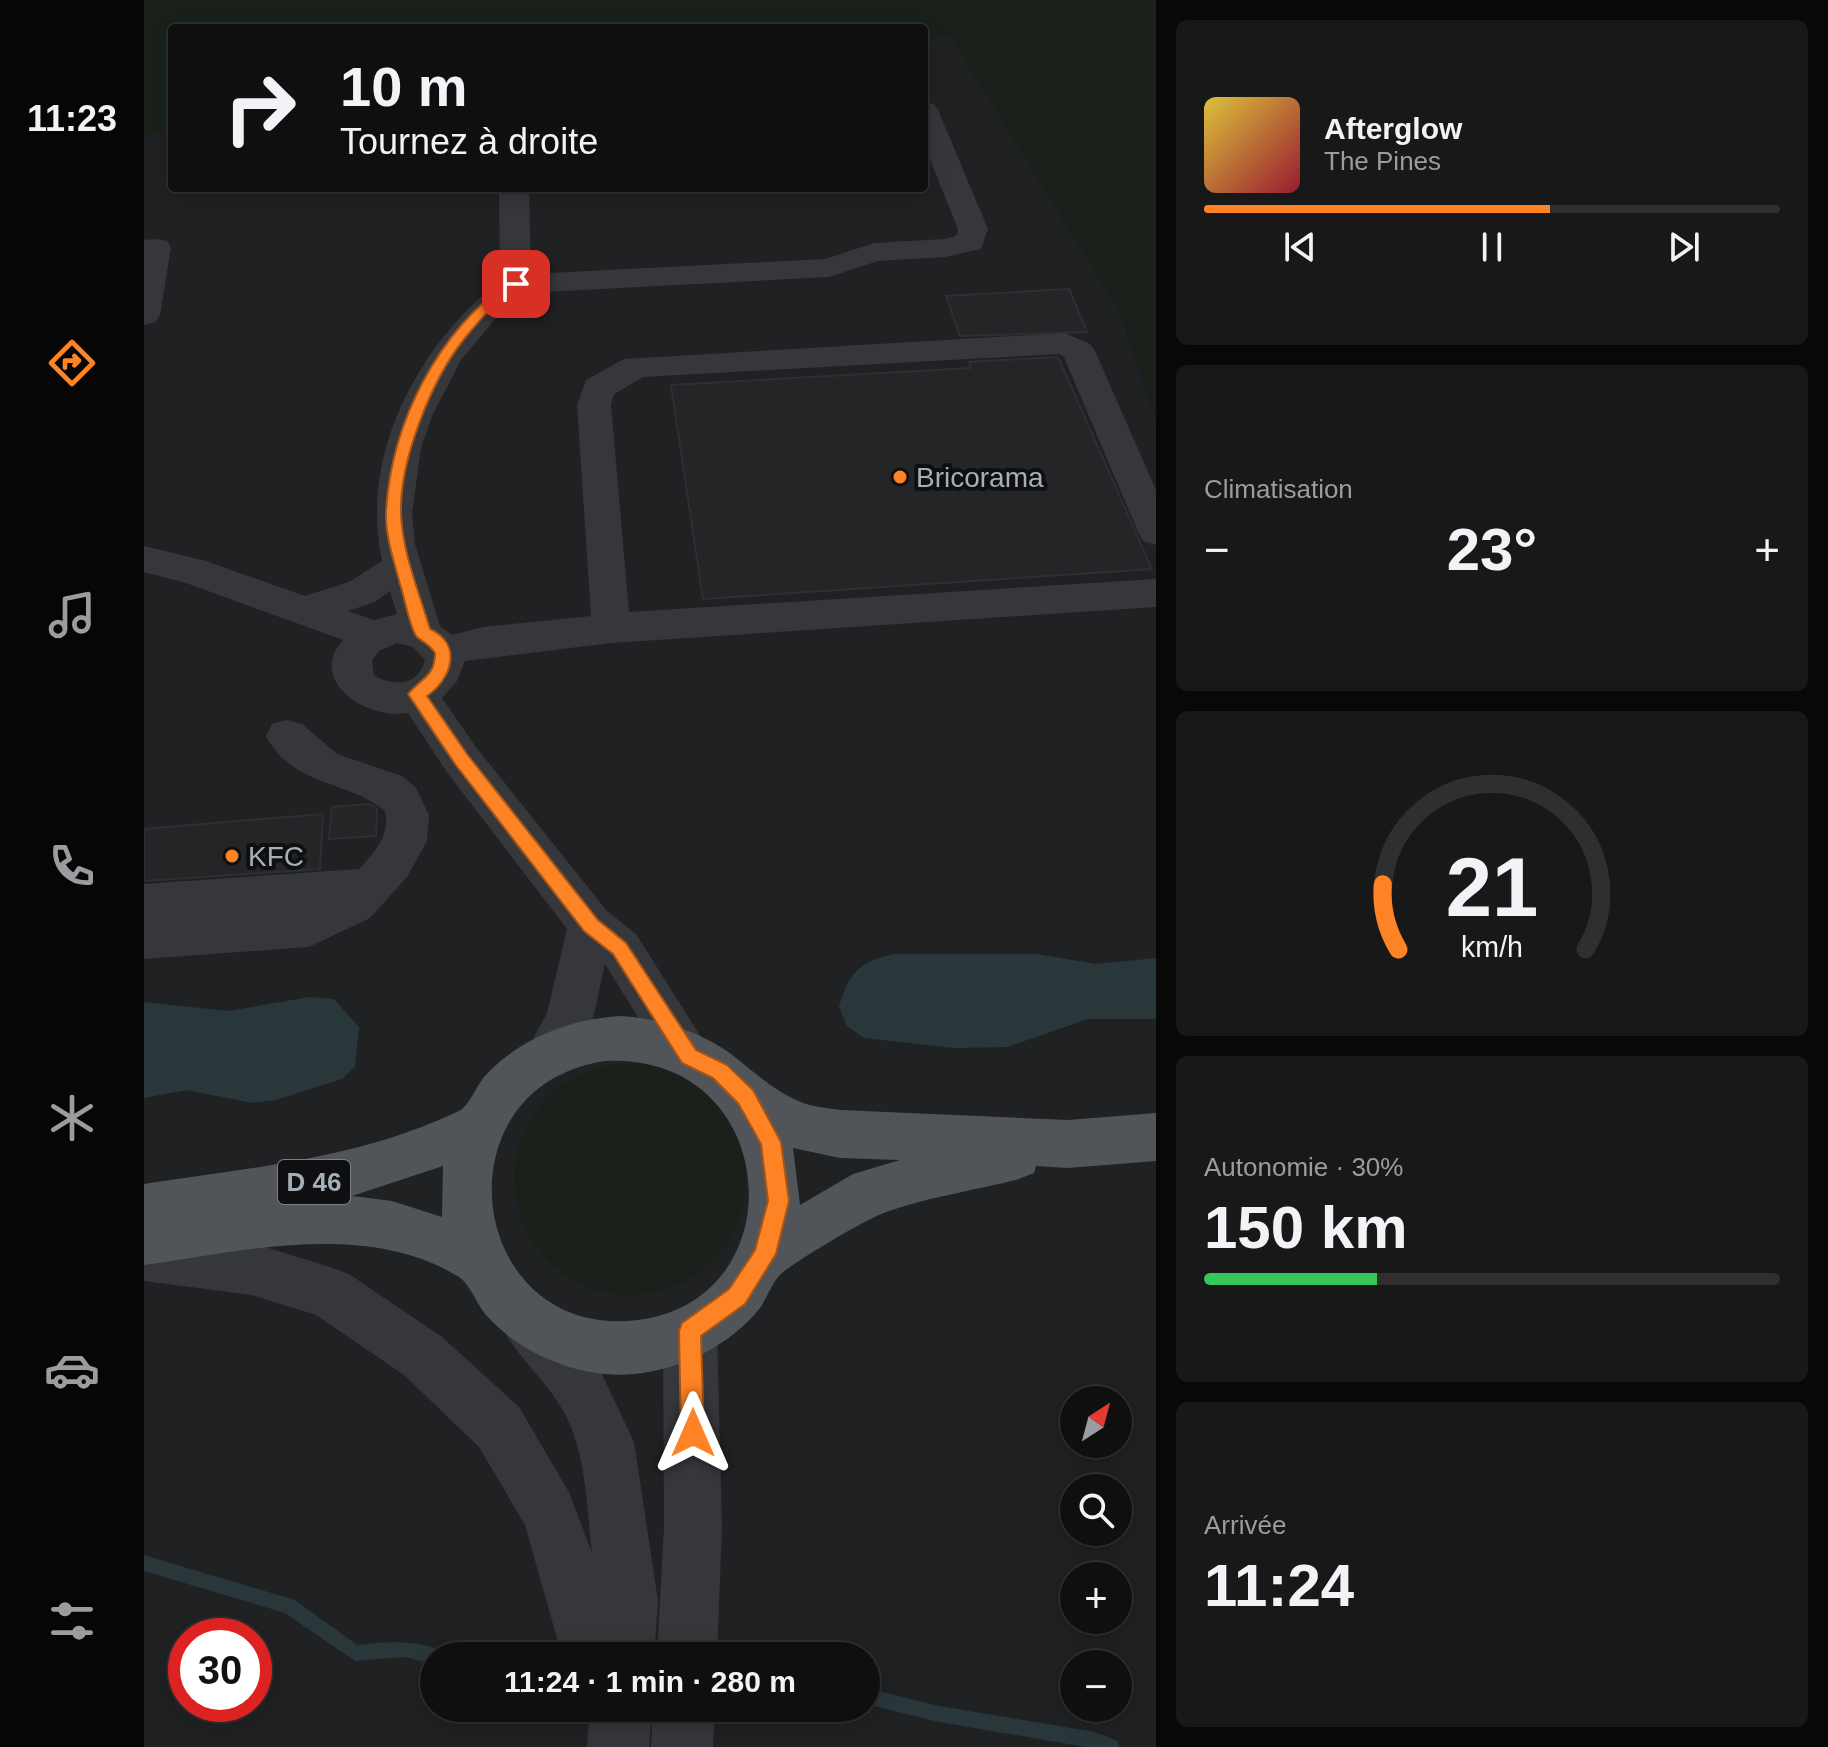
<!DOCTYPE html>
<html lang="fr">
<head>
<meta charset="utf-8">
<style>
	body { margin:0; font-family:Arial,sans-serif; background:#181819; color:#f1f3f6; height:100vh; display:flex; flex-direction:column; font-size:30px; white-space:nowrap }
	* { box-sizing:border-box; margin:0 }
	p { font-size:26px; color:#9b9c9f }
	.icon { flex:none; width:44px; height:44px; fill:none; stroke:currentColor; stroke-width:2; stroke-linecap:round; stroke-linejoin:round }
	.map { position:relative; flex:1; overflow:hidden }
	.drawer { display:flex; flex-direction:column; gap:20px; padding:20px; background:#080809; width:672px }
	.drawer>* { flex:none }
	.top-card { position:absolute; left:24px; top:24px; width:760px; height:168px; border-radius:8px; box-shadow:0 4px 20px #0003,0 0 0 2px #2f2f30; background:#0f0f10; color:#f1f3f6; overflow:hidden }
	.needle { width:52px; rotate:36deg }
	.buttons { position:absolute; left:916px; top:1386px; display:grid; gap:16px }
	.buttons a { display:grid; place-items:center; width:72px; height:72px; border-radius:50%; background:#0f0f10; box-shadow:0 4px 20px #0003,0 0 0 2px #2f2f30; font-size:40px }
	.speed { position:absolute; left:24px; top:1618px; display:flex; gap:16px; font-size:40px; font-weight:700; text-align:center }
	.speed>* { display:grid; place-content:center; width:104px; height:104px; border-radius:50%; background:#0f0f10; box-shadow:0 4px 20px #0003,0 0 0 2px #2f2f30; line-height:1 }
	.speed .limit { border:12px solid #d22; background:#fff; color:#111 }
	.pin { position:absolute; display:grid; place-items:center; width:68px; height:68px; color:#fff; margin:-34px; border-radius:16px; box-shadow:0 4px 12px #0006 }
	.me { position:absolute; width:88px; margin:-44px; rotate:0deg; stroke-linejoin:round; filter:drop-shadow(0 0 6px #0008) }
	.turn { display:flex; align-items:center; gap:28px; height:168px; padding:0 40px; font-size:36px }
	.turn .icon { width:104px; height:104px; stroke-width:2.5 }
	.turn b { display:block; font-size:56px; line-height:68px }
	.big { font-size:60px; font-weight:600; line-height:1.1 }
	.drawer .card { flex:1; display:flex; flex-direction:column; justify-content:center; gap:12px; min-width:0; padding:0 28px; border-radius:12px; background:#181819 }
	.drawer .dial { align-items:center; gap:0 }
	.dial svg { height:208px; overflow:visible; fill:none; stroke:#2f2f30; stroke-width:7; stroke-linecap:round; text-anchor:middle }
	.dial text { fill:#f1f3f6; stroke:none }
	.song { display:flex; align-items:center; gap:24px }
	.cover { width:96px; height:96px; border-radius:12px; background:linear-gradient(135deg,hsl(50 70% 55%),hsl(350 70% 35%)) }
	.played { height:8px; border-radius:4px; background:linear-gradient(90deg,#fe8324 60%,#2f2f30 60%) }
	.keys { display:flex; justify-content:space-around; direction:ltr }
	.heat { display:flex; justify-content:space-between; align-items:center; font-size:44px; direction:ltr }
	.charge { height:12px; border-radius:6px; background:linear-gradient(90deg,#34c759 30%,#2f2f30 0) }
	.trip { position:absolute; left:276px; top:1642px; width:460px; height:80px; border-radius:40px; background:#0f0f10; box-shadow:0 4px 20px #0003,0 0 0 2px #2f2f30; font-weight:600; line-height:80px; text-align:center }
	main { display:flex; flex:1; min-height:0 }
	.tab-bar { display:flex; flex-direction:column; width:144px; justify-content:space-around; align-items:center; background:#060606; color:#9b9c9f }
	.tab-bar .icon { width:56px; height:56px }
	.tab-bar .selected { color:#fe8324 }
	.tab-bar b { font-size:36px; color:#f1f3f6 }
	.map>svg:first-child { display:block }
	.built { fill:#202123; fill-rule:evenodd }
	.green { fill:#1a211a }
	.water { fill:#29373b }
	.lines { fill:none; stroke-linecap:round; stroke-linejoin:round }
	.stream { fill:#29373b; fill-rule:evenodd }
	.building { fill:#242527; stroke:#2e2f32; stroke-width:2 }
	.minor { fill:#35373b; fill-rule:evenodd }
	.major { fill:#51555a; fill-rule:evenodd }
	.route { fill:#fe8324; stroke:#a55517; stroke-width:2 }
	.poi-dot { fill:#fe8324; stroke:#0f0f11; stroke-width:3 }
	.labels { text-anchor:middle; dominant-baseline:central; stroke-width:8; stroke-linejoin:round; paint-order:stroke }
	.shield { fill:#0f0f11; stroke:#787f85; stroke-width:2 }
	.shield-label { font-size:26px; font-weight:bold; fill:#a5afb7 }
	.poi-label { font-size:28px; fill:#a5afb7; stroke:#0f0f11; text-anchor:start }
</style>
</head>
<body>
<main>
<nav class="tab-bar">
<b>11:23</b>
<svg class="icon selected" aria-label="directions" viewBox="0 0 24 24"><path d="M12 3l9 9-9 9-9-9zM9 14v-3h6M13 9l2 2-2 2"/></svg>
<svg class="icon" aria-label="music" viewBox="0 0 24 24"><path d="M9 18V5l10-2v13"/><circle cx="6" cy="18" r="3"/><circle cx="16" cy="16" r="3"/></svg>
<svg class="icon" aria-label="phone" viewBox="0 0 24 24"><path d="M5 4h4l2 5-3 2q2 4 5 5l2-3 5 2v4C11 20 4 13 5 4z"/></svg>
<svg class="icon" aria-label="climate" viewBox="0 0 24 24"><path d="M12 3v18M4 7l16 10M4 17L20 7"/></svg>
<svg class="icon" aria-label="car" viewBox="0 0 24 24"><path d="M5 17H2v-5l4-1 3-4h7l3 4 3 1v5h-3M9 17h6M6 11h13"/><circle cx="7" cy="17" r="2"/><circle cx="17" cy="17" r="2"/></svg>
<svg class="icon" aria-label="filters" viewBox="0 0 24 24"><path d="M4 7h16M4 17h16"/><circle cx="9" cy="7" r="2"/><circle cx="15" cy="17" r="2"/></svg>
</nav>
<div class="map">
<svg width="1012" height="1747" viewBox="0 0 1012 1747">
	<rect width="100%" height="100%" fill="#141416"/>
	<path class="built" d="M805,33l170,277 37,107v1330h-1012v-1613l28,-2v56h752v-151zM930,1400h44v44h-44zM930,1488h44v44h-44zM930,1576h44v44h-44zM42,1636h68v68h-68zM290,1656h432v52h-432zM930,1664h44v44h-44z"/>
	<g class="green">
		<polygon points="0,0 1012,0 1012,417 975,310 805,33 780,37 780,28 28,28 28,132 0,134"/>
		<circle cx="486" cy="1179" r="116"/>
	</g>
	<g class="water">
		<path d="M750,954h144l58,10 60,-6v61h-68l-81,28 -54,1 -89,-10 -17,-12 -8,-19c10,-35 20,-45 55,-53z"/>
		<polygon points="166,997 190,999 215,1027 211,1067 198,1079 132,1100 109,1103 42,1090 0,1098 0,1002 84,1011"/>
	</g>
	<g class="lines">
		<g class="stream">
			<path d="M0,1555l151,45 62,45c29,-3 55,-6 83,5l2,6h-8v8l-30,-7 -49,4 -70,-48 -141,-42z"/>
			<polygon points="722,1688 795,1706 951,1732 973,1741 976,1747 942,1747 795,1722 722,1704"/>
		</g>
	</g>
	<g class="building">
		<polygon points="925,289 943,332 816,336 802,296"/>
		<polygon points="914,357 1008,569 559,599 527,385 827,368 825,362"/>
		<polygon points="225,804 233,809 232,836 185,839 188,807"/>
		<polygon points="179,814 176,869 0,881 0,829"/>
	</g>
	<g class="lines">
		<g class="minor">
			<path d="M780,102l10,2 4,6 50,119 -7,20 -36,8 -67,4 -49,16 -305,16 -22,18 -41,49 -29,56 -11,32 -9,66 3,30 25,82 12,9 31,-8 108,-11 -14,-211 9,-25 38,-21 441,-26 25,11 5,7 61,139v55l-13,-4 -5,-9 -74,-175 -5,-3 -416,23 -29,17 -3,11 18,207 527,-33v28l-545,36 -146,18 -8,20 -15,17 34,49 131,164 29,23 77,122 -7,16 -17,6 -17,-6 -67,-108 -12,55 -29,55 -17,6 -17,-6 -7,-16 24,-45 20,-84 -121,-158 -38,-58c-40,7 -102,-31 -65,-73l-157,-57 -42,-11v-26l62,15 99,35 44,-14 33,-21c-23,-106 36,-216 118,-280l-1,-93h30l2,86 294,-15 49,-16 71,-4 11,-3 2,-7 -34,-84zM246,591l7,23 -23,6 -26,-9 27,-9zM253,643l16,4 12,13c-6,26 -32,27 -51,15l-2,-15 7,-9z"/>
			<polygon points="12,239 23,241 27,248 16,315 11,322 0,325 0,240"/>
			<path d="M143,720l15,4 35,30 65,22 14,12 13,27 -2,26 -20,36 -37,41 -61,29 -165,12v-75l215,-15c16,-17 31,-33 26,-58 -38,-32 -91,-23 -119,-75l6,-12z"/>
			<path d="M0,1229l108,14 78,24 19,7 93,63 77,70 50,85 23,61c-6,-49 -5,-106 -33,-149 -19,-30 -47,-52 -61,-85l8,-19 19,-8 19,8 54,66 36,76 24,159 -4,55h-92l-37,-131 -46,-78 -75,-72 -88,-60 -64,-20 -108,-14z"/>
			<polygon points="546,1304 565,1312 573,1331 578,1528 573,1656 513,1656 520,1528 519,1331 527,1312"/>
			<polygon points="446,1708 508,1708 505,1747 443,1747"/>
			<polygon points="509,1708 571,1708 569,1747 507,1747"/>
		</g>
		<path class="major" d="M476,1016c39,2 79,15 111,38 23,18 44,38 72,49 11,4 25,5 37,7l228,10 88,-7v48l-88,7 -32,-2 -2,7 -18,7c-41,10 -97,19 -135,34 -21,9 -82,45 -99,59 -9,7 -15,25 -22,35 -29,37 -80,62 -126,66 -52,5 -112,-19 -147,-58 -10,-11 -17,-32 -28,-39 -91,-57 -217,-26 -315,-12v-81c106,-16 217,-26 315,-73 10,-5 17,-24 25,-34 34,-38 86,-58 136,-61zM461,1061c177,-9 194,239 33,259 -172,21 -204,-234 -33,-259zM649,1148l47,10 60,2 -47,14 -53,31zM299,1166l-1,51 -50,-16 -40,-5z"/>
	</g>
	<path class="route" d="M367,281l12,3c-8,7 -17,11 -25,18 -12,10 -23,24 -33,36 -34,42 -66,124 -64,177 2,39 18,77 29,114 33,15 22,50 -3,67l40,58 131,166 28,23 70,107 31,15 26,25 28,52 8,59 -13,53 -31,50 -44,32 3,97 -3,9 -8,3 -9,-3 -3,-9 -2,-102 3,-8 47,-34 26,-39 13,-49 -7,-57 -23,-41 -25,-25 -31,-15 -69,-109 -29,-23 -129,-167 -47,-70c13,-16 27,-17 27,-41 -6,-9 -11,-10 -18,-16 -7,-7 -13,-42 -17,-53 -6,-23 -15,-48 -14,-72 5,-89 52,-182 125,-231z"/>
	<g class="poi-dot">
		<circle cx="756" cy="477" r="8"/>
		<circle cx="88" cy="856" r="8"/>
	</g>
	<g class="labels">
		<rect class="shield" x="134" y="1160" width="72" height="44" rx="6"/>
		<g class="shield-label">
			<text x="170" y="1182">D 46</text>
		</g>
		<g class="poi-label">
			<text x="772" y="477">Bricorama</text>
			<text x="104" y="856">KFC</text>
		</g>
	</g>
</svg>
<div class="buttons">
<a><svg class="needle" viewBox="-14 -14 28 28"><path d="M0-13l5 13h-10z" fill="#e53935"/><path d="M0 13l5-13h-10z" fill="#9b9c9f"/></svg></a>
<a><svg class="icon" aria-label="search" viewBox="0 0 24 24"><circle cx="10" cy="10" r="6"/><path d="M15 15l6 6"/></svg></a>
<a>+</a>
<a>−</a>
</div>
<div class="speed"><div class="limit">30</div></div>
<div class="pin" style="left:372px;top:284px;background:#d93025"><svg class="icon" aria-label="arrive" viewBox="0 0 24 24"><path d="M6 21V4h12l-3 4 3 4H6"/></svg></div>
<svg class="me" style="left:549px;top:1433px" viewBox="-20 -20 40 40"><path d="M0-17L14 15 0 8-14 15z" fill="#fe8324" stroke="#fff" stroke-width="4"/></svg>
<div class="trip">11:24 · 1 min · 280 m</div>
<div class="top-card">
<div class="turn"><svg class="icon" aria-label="right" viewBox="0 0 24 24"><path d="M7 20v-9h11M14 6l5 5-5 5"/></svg><div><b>10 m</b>Tournez à droite</div></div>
</div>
</div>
<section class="drawer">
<div class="card">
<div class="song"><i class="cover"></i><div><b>Afterglow</b><p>The Pines</p></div></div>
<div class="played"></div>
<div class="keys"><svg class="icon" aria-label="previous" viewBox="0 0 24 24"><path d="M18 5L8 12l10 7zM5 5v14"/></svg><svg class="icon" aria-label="pause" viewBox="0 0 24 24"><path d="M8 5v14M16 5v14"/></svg><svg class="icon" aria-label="next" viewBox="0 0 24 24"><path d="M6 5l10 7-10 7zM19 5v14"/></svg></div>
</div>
<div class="card"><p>Climatisation</p>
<div class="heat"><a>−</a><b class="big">23°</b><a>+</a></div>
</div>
<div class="card dial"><svg viewBox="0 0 100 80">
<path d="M14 69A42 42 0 1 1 86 69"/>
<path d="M14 69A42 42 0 0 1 8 44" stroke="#fe8324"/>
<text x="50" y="56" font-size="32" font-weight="700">21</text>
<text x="50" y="72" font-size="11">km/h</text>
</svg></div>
<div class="card"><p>Autonomie · 30%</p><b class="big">150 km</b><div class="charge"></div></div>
<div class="card"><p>Arrivée</p><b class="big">11:24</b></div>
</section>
</main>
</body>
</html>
